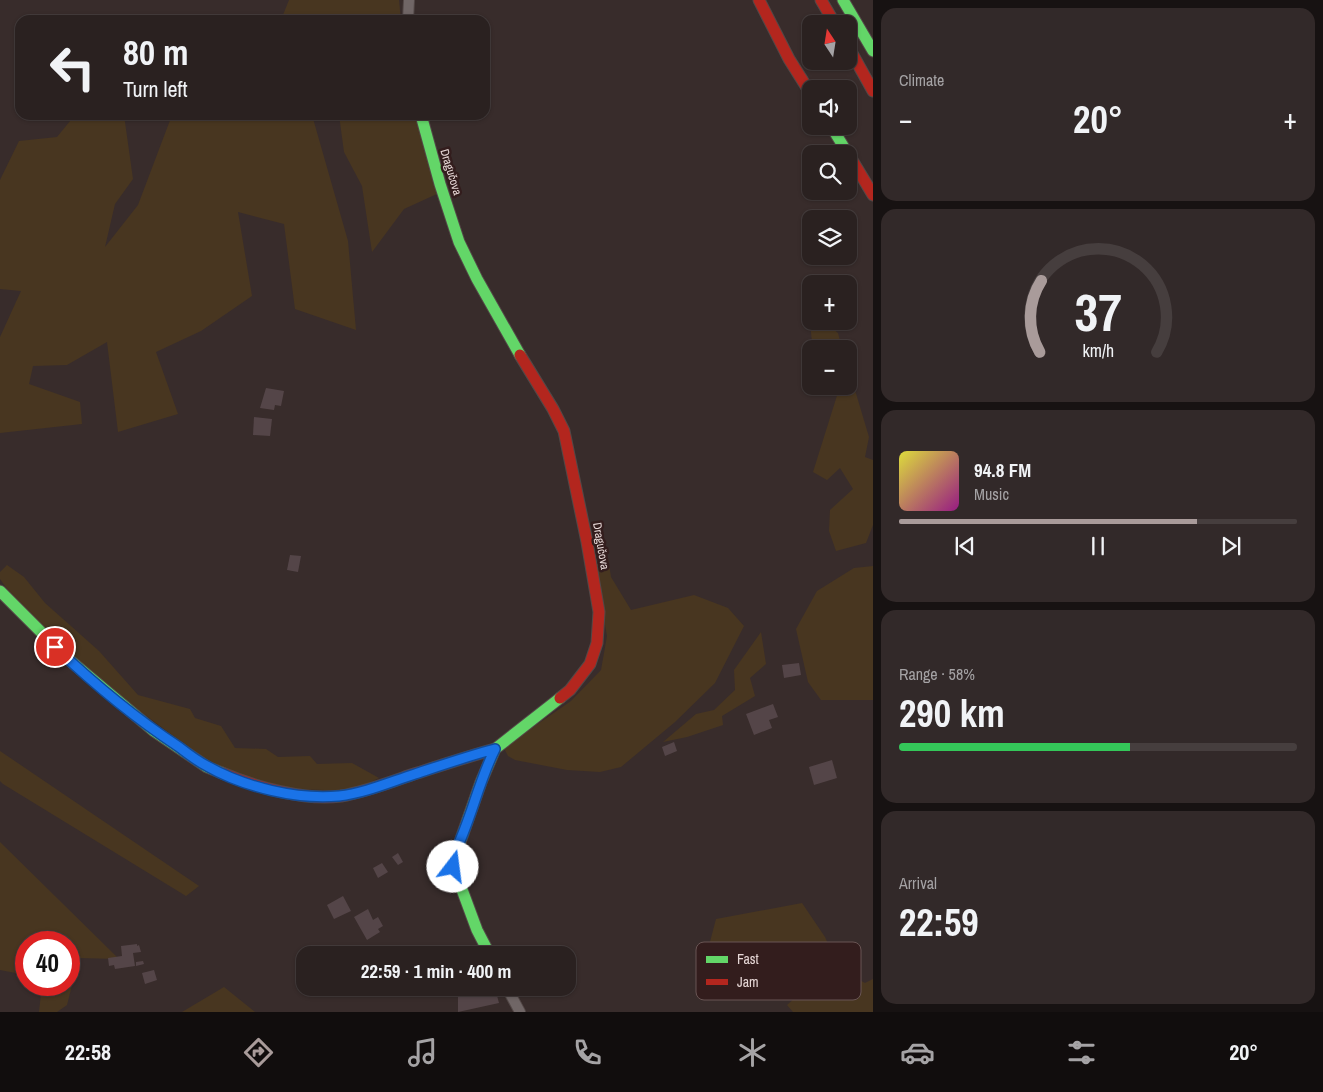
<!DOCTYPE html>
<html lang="en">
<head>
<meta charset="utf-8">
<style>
	body { margin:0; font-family:"Archivo Narrow",sans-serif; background:#322929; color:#f1f3f6; height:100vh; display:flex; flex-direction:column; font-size:19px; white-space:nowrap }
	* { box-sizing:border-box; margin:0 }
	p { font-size:16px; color:#a5a3a5 }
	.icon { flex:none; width:28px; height:28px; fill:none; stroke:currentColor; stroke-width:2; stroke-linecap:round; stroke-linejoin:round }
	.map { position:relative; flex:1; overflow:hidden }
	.drawer { display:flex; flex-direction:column; gap:8px; padding:8px; background:#171212; width:450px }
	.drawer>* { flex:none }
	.banner { position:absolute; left:15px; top:15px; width:475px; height:105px; border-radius:15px; box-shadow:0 1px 4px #0004,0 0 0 1px #463e3e; background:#2a2120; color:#f1f3f6; overflow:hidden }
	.needle { width:32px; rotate:348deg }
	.controls { position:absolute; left:802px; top:15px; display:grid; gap:10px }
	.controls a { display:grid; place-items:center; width:55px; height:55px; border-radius:10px; background:#2a2120; box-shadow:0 1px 4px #0004,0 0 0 1px #463e3e; font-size:25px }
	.speed { position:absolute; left:15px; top:931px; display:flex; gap:10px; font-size:25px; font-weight:700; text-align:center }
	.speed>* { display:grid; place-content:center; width:65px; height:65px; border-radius:50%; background:#2a2120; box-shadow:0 1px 4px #0004,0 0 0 1px #463e3e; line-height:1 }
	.speed .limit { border:8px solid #d22; background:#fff; color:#111 }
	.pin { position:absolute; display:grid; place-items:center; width:42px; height:42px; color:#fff; margin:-21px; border:2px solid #fff; border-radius:50%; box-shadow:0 1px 5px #0007 }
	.me { position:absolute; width:55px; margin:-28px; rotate:15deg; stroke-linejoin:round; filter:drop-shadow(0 0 4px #0008) }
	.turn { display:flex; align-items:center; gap:18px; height:105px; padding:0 25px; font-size:22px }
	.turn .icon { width:65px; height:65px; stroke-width:2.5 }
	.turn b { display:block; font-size:35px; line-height:42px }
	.big { font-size:38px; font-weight:700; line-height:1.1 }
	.drawer .tile { flex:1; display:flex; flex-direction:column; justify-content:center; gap:8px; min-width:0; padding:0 18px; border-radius:15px; background:#322929 }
	.drawer .dial { align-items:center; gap:0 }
	.dial svg { height:130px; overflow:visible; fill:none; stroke:#463e3e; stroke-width:7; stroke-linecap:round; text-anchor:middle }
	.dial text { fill:#f1f3f6; stroke:none }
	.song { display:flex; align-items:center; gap:15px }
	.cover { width:60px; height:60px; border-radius:8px; background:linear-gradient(135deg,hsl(60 70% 55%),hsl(310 70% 35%)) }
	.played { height:5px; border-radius:2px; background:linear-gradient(90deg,#a99b9a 75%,#463e3e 75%) }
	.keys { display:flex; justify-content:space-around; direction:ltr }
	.heat { display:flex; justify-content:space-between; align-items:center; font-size:28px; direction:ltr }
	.charge { height:8px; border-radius:4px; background:linear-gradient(90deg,#34c759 58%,#463e3e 0) }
	.trip { position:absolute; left:296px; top:946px; width:280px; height:50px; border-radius:15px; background:#2a2120; box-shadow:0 1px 4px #0004,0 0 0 1px #463e3e; font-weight:700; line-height:50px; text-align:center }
	.tab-bar { display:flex; height:80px; justify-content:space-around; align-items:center; background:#110d0d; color:#a5a3a5 }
	.tab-bar .icon { width:35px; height:35px }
	.tab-bar .on { color:#a99b9a }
	.tab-bar b { font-size:22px; color:#f1f3f6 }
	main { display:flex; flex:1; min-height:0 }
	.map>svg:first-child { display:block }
	.green { fill:#483620 }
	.building { fill:#544548 }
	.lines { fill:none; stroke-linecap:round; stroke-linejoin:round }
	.street-casing { stroke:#534847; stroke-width:12 }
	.fast-casing { stroke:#534847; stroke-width:13 }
	.jam-casing { stroke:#534847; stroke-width:13 }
	.street { stroke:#706666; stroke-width:10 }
	.fast { stroke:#63d668; stroke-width:11 }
	.jam { stroke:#b3261e; stroke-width:11 }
	.route-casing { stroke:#114b97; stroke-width:12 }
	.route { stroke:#1a73e8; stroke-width:9 }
	.labels { text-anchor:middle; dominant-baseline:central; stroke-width:5; stroke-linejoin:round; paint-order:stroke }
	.street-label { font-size:12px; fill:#e6d7d6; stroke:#331d1d }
	.key { fill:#331d1d; stroke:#695554; stroke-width:1 }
	.key-label { font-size:14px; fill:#e6d7d6 }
</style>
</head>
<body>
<main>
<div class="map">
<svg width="873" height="1012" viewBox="0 0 873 1012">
	<rect width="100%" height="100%" fill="#382c2b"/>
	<g class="green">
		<polygon points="289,0 399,0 401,20 281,20"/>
		<polygon points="75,115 124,115 133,179 115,204 105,247 138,205 172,115 312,115 348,241 356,330 295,309 284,224 238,212 252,296 201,331 156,352 178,414 118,432 107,342 67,365 33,366 29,384 80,402 82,424 0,433 0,337 21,291 0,289 0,180 19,141 57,137"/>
		<polygon points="339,115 418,115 439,193 404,209 372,252 362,186 344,152"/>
		<polygon points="809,309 811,311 811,321 823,321 838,333 842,349 819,349 812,343"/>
		<polygon points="849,370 869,437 865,457 873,460 873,525 866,543 836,551 829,531 830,510 853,489 840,468 827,480 813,472 840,386 849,386"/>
		<polygon points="608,558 611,577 631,610 694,595 728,608 744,626 715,683 675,722 621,767 600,772 567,770 515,760 508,756 505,750 506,746 571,701 601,670 607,636 594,566"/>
		<polygon points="7,565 24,577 45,603 99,651 138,695 190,709 195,718 221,726 235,748 266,749 278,757 310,756 317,764 352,763 379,778 352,791 295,789 247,777 203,759 97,678 19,606 0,579 0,572"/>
		<polygon points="873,566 873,700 821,700 808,682 796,629 817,591 854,568"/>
		<polygon points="761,632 766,664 750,678 755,696 722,716 723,725 687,737 663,742 696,714 714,710 735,690 734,670"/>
		<polygon points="0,751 199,886 186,896 3,784 0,781"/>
		<polygon points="0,842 119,959 79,958 67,1005 57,1012 39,1012 42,985 69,985 69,942 26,942 26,975 0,970"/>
		<polygon points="802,903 825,937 839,969 865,983 873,979 873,1012 793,1012 787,1005 807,987 799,973 775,971 775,996 746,983 738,962 706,957 716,919"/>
		<polygon points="224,987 255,1012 182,1012"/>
	</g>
	<g class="building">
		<polygon points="266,388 284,391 281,406 275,405 274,410 260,408"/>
		<polygon points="254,417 272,419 270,436 253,435"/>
		<polygon points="290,555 301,556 298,572 287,570"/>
		<polygon points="799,663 801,675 784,678 782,665"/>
		<polygon points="773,704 778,717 769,720 772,728 754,735 746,714"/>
		<polygon points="674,742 677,751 665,756 662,747"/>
		<polygon points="832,760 837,778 814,785 809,767"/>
		<polygon points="398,853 403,862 398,865 392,857"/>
		<polygon points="382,863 388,872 378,878 373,868"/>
		<polygon points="343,896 351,911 334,919 327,905"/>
		<polygon points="368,909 373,920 378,917 383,926 378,929 380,932 367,940 354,917"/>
		<polygon points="137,944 137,946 139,945 141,952 133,953 135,966 115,969 114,965 109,966 108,958 122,956 121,946"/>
		<polygon points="143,961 144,964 136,966 136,962"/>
		<polygon points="154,970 157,980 145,984 142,973"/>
		<polygon points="488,988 495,988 499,1003 458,1012 458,995"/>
	</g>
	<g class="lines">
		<g class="street-casing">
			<g id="street">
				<polyline points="408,20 409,0"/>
				<polyline points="507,988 520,1012"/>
			</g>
		</g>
		<g class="fast-casing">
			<g id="fast">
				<polyline points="843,0 873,51"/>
				<polyline points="421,115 440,184 459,242 477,279 520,355"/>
				<polyline points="831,126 848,154"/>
				<polyline points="0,591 67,658 154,731 207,767 222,773"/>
				<polyline points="490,955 477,930 451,860 460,842 481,782 495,749 560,698"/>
			</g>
		</g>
		<g class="jam-casing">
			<g id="jam">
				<polyline points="759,0 789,59 811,94"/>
				<polyline points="821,0 835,24"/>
				<polyline points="849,48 873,91"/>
				<polyline points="849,155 873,195"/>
				<polyline points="520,355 553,409 564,431 587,542 599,612 597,643 590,664 570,690 560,698"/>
				<path d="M222,773c33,14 83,28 119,23 24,-4 47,-13 70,-21 28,-9 55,-18 84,-26"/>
			</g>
		</g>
		<use href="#street" class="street"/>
		<use href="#fast" class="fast"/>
		<use href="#jam" class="jam"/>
	</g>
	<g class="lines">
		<g class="route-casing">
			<path id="route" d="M55,647c38,36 80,71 124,100 9,7 18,14 28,19 37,21 90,34 132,30 26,-3 51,-14 76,-22 27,-9 53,-18 80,-25 -18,36 -25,76 -44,111l2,7"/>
		</g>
		<use href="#route" class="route"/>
	</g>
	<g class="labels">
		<g class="street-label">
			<text transform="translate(451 172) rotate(73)">Dragučova</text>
			<text transform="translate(601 546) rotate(80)">Dragučova</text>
		</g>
	</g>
	<rect x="696" y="942" width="165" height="58" rx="8" class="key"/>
	<rect x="706" y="956" width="22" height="7" fill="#63d668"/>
	<rect x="706" y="979" width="22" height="6" fill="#b3261e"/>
	<g class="key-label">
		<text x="737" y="964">Fast</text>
		<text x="737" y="987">Jam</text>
	</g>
</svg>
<div class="controls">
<a><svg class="needle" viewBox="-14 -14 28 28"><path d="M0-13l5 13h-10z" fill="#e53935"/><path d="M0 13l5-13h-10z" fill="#a5a3a5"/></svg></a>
<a><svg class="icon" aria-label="sound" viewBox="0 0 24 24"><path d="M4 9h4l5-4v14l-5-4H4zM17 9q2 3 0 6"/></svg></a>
<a><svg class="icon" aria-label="search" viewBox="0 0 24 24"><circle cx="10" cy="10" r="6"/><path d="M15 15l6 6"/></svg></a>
<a><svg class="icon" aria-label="layers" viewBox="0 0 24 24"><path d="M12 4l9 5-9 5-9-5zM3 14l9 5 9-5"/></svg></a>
<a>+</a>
<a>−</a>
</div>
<div class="speed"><div class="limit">40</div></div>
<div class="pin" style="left:55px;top:647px;background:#d93025"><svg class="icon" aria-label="arrive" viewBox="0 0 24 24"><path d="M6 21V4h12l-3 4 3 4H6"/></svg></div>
<svg class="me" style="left:453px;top:867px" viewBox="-20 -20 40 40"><circle r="19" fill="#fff"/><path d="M0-13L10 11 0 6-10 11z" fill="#1a73e8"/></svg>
<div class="trip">22:59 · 1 min · 400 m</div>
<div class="banner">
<div class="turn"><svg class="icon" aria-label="left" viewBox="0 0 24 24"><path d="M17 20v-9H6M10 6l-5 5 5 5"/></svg><div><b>80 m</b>Turn left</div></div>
</div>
</div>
<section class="drawer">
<div class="tile"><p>Climate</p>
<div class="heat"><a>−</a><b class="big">20°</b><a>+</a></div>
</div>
<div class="tile dial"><svg viewBox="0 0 100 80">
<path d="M14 69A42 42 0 1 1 86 69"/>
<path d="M14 69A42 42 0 0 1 15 25" stroke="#a99b9a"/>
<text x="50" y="56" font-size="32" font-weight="700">37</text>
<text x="50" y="72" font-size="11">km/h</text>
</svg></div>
<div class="tile">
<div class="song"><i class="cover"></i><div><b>94.8 FM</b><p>Music</p></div></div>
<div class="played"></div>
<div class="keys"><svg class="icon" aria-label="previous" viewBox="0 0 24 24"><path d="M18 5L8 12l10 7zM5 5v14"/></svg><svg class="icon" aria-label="pause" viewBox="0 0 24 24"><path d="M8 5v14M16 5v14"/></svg><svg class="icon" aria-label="next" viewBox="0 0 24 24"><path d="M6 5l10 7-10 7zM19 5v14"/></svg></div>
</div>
<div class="tile"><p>Range · 58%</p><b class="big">290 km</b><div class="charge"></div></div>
<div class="tile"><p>Arrival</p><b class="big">22:59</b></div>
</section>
</main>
<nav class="tab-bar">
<b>22:58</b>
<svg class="icon on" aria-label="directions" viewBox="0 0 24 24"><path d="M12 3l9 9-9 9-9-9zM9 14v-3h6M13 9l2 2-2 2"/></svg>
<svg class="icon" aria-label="music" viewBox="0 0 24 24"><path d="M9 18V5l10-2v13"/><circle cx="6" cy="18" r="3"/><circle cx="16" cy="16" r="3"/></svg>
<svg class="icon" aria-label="phone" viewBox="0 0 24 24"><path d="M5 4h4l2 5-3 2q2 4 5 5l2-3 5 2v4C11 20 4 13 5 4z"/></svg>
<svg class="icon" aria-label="climate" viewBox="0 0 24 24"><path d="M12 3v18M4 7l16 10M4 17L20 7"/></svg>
<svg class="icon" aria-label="car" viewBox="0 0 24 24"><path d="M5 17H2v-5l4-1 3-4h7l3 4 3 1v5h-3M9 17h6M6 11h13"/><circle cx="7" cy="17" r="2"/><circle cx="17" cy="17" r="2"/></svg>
<svg class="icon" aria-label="filters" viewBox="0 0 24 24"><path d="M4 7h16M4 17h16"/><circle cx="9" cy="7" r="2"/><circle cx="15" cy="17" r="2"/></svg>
<b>20°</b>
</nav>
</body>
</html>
